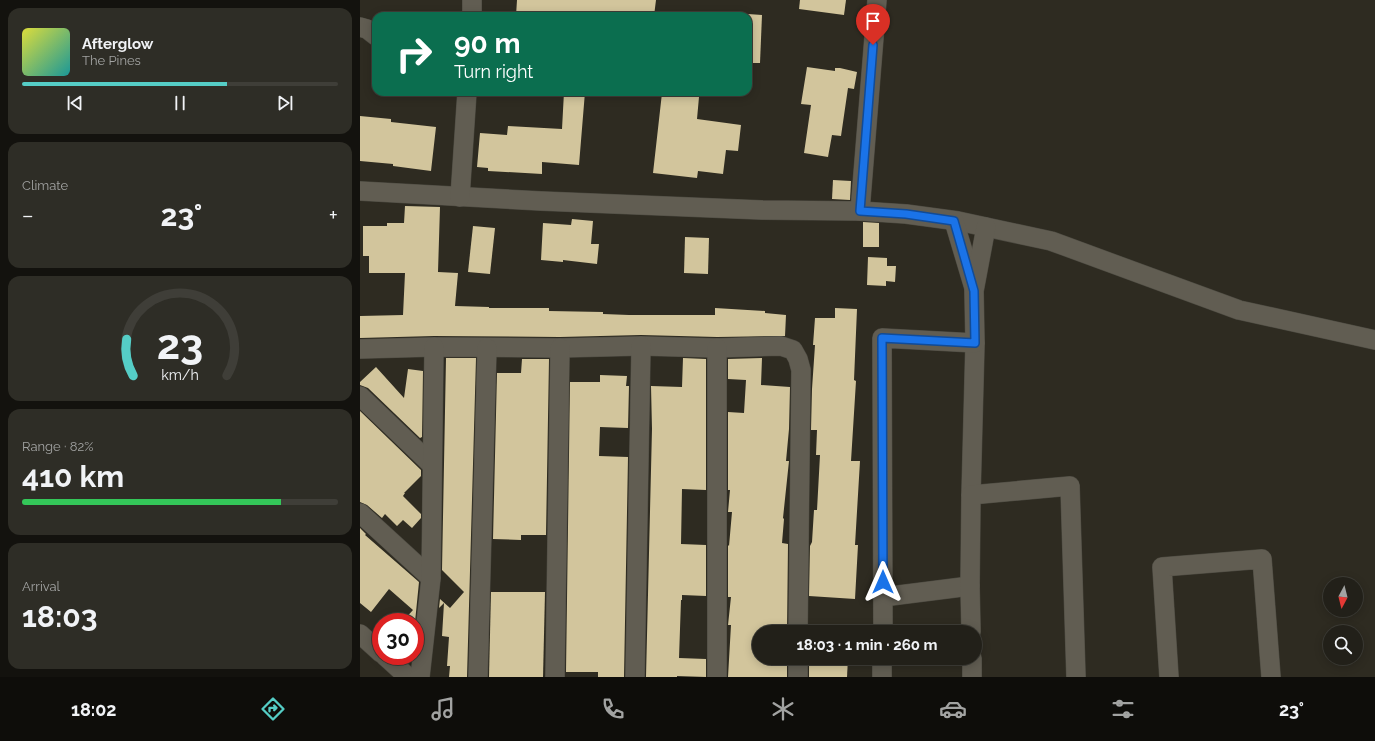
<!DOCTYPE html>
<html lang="en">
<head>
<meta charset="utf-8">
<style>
	body { margin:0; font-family:Raleway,sans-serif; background:#2e2d26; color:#f1f3f6; height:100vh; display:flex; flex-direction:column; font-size:15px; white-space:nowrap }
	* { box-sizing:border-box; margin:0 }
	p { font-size:13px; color:#a2a3a2 }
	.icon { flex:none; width:22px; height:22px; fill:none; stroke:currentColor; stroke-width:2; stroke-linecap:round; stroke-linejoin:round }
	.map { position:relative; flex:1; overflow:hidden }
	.drawer { display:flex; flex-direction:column; gap:8px; padding:8px; background:#13120e; width:360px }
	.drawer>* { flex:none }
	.guide { position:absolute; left:12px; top:12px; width:380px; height:84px; border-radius:12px; box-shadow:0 2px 10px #0003,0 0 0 1px #3f3e38; background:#0b6e4f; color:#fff; overflow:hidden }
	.needle { width:26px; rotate:187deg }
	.tools { position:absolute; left:963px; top:577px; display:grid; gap:8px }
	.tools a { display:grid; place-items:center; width:40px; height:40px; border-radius:50%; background:#222019; box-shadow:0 2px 10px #0003,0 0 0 1px #3f3e38; font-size:20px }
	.speed { position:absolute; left:12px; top:613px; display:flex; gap:8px; font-size:20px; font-weight:700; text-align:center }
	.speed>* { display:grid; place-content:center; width:52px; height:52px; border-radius:50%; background:#222019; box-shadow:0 2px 10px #0003,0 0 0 1px #3f3e38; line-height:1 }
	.speed .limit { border:6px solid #d22; background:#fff; color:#111 }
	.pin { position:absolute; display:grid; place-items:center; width:34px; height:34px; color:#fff; margin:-41px -17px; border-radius:50% 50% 50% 0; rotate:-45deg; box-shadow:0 0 4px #0007 }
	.pin .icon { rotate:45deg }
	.me { position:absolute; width:44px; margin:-22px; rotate:0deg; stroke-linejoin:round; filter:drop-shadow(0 0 3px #0008) }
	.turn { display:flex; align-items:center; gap:14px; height:84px; padding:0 16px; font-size:18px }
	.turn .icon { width:52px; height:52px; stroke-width:2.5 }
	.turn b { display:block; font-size:28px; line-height:34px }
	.big { font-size:30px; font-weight:700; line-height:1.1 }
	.drawer .tile { flex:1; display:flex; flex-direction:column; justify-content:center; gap:6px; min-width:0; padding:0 14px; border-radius:12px; background:#2e2d26 }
	.drawer .dial { align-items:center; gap:0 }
	.dial svg { height:104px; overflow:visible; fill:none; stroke:#3f3e38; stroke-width:7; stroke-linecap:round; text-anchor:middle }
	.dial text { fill:#f1f3f6; stroke:none }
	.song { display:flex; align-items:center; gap:12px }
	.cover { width:48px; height:48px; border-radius:6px; background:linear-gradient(135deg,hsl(60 70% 55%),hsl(180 70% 35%)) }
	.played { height:4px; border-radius:2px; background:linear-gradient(90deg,#55cdc6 65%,#3f3e38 65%) }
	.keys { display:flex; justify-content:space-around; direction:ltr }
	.heat { display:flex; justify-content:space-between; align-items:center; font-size:22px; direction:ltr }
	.charge { height:6px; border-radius:3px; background:linear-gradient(90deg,#34c759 82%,#3f3e38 0) }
	.trip { position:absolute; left:392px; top:625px; width:230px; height:40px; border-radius:20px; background:#222019; box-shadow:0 2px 10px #0003,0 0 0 1px #3f3e38; font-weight:700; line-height:40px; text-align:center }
	.tab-bar { display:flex; height:64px; justify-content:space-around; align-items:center; background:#0e0d0a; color:#a2a3a2 }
	.tab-bar .icon { width:28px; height:28px }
	.tab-bar .selected { color:#55cdc6 }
	.tab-bar b { font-size:18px; color:#f1f3f6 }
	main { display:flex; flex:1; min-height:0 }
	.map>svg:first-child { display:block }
	.building { fill:#d2c59c }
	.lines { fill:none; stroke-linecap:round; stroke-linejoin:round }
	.street-casing { stroke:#4c4a41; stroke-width:20 }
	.street { stroke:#615d52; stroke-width:19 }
	.route-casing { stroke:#114b97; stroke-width:10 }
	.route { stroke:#1a73e8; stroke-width:7 }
</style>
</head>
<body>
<main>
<section class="drawer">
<div class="tile">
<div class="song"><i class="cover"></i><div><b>Afterglow</b><p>The Pines</p></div></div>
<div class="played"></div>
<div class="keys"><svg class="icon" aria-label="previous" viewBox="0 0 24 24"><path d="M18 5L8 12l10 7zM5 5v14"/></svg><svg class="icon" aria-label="pause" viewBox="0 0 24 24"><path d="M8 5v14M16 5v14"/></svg><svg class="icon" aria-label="next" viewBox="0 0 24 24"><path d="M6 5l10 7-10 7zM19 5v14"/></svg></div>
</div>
<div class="tile"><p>Climate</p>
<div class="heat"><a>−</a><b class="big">23°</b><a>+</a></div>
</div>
<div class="tile dial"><svg viewBox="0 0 100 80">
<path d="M14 69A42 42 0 1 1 86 69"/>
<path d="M14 69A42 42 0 0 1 9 41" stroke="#55cdc6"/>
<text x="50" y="56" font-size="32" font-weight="700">23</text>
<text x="50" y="72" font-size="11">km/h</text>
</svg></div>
<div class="tile"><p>Range · 82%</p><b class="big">410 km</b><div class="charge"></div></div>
<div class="tile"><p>Arrival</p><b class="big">18:03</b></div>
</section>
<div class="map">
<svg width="1015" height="677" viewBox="0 0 1015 677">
	<rect width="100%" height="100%" fill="#2e2b21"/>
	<g class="building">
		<polygon points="157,0 296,0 294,16 156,16"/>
		<polygon points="440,0 486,0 484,15 439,9"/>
		<polygon points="388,14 402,15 400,63 388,63"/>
		<polygon points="447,67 475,71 475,68 480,68 497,72 494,89 488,88 481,136 472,135 468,157 444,153 451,105 441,104"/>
		<polygon points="204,92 225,92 219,165 182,162 182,174 128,171 128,168 117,167 120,133 147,135 148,126 202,129"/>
		<polygon points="302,93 339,97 337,119 381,125 378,151 366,150 363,174 338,171 337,178 293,173"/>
		<polygon points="0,116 31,119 31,122 76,127 71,171 33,166 33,164 0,161"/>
		<polygon points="473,180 491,181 490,200 472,199"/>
		<polygon points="45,206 80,207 78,272 98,273 95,306 129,307 129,308 189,308 189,311 243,312 243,314 269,315 355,315 355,308 405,311 405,313 426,315 425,336 357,337 281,335 200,337 74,336 0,338 0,316 43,315 45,273 9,273 9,256 3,256 3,226 27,226 27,223 44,223"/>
		<polygon points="212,219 233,221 231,244 239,244 237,264 203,260 203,262 181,260 183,223 211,225"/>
		<polygon points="503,222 519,223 519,247 503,247"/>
		<polygon points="113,226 135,228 130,274 108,272"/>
		<polygon points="325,237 349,238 348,274 324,273"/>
		<polygon points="508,257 527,258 527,266 536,266 535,282 526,281 526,286 507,285"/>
		<polygon points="475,308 497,309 494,380 496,381 491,461 500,461 495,545 498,545 495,599 449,596 450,546 452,542 454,510 457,510 460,455 456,455 457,430 451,430 452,389 455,345 453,345 455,318 475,318"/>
		<polygon points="86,358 116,358 107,677 89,677 90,666 87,666 89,637 82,636 84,603 79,608 80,599 90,608 104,592 82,570"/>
		<polygon points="323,358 346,359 346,490 322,489 321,544 346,545 346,596 322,595 322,600 321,600 319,658 346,659 346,677 317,676 317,677 286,677 292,429 291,386 322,387"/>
		<polygon points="402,358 401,385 430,387 429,429 426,461 429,461 423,518 424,519 422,543 428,544 427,632 399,632 399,658 427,658 427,677 368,677 371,625 368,625 371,597 368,597 368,545 369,546 372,512 368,512 370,490 368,490 368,412 384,413 386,380 368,379 368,359"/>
		<polygon points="162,359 189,359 186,535 161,535 161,540 133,539 137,373 161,373"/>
		<polygon points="16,367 44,398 48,369 63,371 62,437 60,438 8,388 0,385 0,382"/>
		<polygon points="240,375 267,376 266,386 269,386 268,428 240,427 239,456 268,457 264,677 238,677 238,672 206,672 210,382 240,382"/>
		<polygon points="0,411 61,470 61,476 44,493 45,493 43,496 61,514 61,518 52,528 43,520 37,526 25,514 22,518 7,505 0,502"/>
		<polygon points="0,528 6,534 5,535 59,582 55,622 42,622 53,610 29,589 11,612 0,603"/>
		<polygon points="131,592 185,592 183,677 129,677"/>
		<polygon points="449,626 479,627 479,632 449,632"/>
		<polygon points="449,658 488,658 487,677 449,677"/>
	</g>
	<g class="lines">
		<g class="street-casing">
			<g id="street">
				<polyline points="112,16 112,0"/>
				<polyline points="0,27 7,29 16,36"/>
				<polyline points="0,191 181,201 402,210 500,211 546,214 598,221 691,241 879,310 1015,340"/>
				<polyline points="100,197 107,92"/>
				<polyline points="500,211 517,0"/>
				<polyline points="594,221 614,288"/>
				<polyline points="0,349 74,347 200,348 281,346 357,348 421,346 433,350 438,359 441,370 438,632"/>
				<polyline points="0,396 72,465"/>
				<polyline points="611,495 615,343"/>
				<polyline points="0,513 71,578"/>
				<polyline points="523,597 610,586"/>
				<polyline points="523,632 522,338 615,343 614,291 626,227"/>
				<polyline points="611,632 610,586 611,495 710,486 716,677"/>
				<polyline points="0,634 21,653"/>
				<polyline points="25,656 48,677"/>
				<polyline points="612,658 612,677"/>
				<polyline points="60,677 71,578 74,347"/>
				<polyline points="118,677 127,348"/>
				<polyline points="195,677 200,348"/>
				<polyline points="275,677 281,346"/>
				<polyline points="357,677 357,348"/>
				<polyline points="438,677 438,658"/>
				<polyline points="522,677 522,658"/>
				<polyline points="809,677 802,567 902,559 911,677"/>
			</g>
		</g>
		<use href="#street" class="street"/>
	</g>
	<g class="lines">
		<g class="route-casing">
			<polyline id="route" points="513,45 500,211 546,214 594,221 614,291 615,343 522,338 523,582"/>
		</g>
		<use href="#route" class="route"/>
	</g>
</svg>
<div class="tools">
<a><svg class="needle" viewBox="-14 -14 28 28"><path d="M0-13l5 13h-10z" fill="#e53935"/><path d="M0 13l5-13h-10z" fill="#a2a3a2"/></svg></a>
<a><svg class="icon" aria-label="search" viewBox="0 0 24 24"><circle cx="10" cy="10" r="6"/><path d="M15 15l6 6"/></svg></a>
</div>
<div class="speed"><div class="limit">30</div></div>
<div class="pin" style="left:513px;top:45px;background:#d93025"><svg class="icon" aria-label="arrive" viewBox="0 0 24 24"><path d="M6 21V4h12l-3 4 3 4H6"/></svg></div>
<svg class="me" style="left:523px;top:582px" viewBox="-20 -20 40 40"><path d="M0-17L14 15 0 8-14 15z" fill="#1a73e8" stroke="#fff" stroke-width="4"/></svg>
<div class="trip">18:03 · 1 min · 260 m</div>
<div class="guide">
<div class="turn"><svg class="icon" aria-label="right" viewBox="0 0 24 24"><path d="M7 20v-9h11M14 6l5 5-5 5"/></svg><div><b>90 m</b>Turn right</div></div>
</div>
</div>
</main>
<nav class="tab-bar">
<b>18:02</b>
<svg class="icon selected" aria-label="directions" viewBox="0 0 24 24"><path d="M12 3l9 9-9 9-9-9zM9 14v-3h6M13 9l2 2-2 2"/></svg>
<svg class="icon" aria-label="music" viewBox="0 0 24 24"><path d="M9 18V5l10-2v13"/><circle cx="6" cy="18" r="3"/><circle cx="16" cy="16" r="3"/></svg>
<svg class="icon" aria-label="phone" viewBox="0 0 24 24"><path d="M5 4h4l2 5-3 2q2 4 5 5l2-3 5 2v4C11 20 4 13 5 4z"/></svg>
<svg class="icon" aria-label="climate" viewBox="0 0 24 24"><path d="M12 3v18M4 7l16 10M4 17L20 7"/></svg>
<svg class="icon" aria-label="car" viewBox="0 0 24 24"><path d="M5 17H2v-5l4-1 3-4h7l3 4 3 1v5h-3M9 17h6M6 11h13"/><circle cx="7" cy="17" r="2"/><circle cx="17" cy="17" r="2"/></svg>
<svg class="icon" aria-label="filters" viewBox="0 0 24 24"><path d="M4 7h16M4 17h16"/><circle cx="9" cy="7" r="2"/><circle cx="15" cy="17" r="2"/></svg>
<b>23°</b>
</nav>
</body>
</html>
